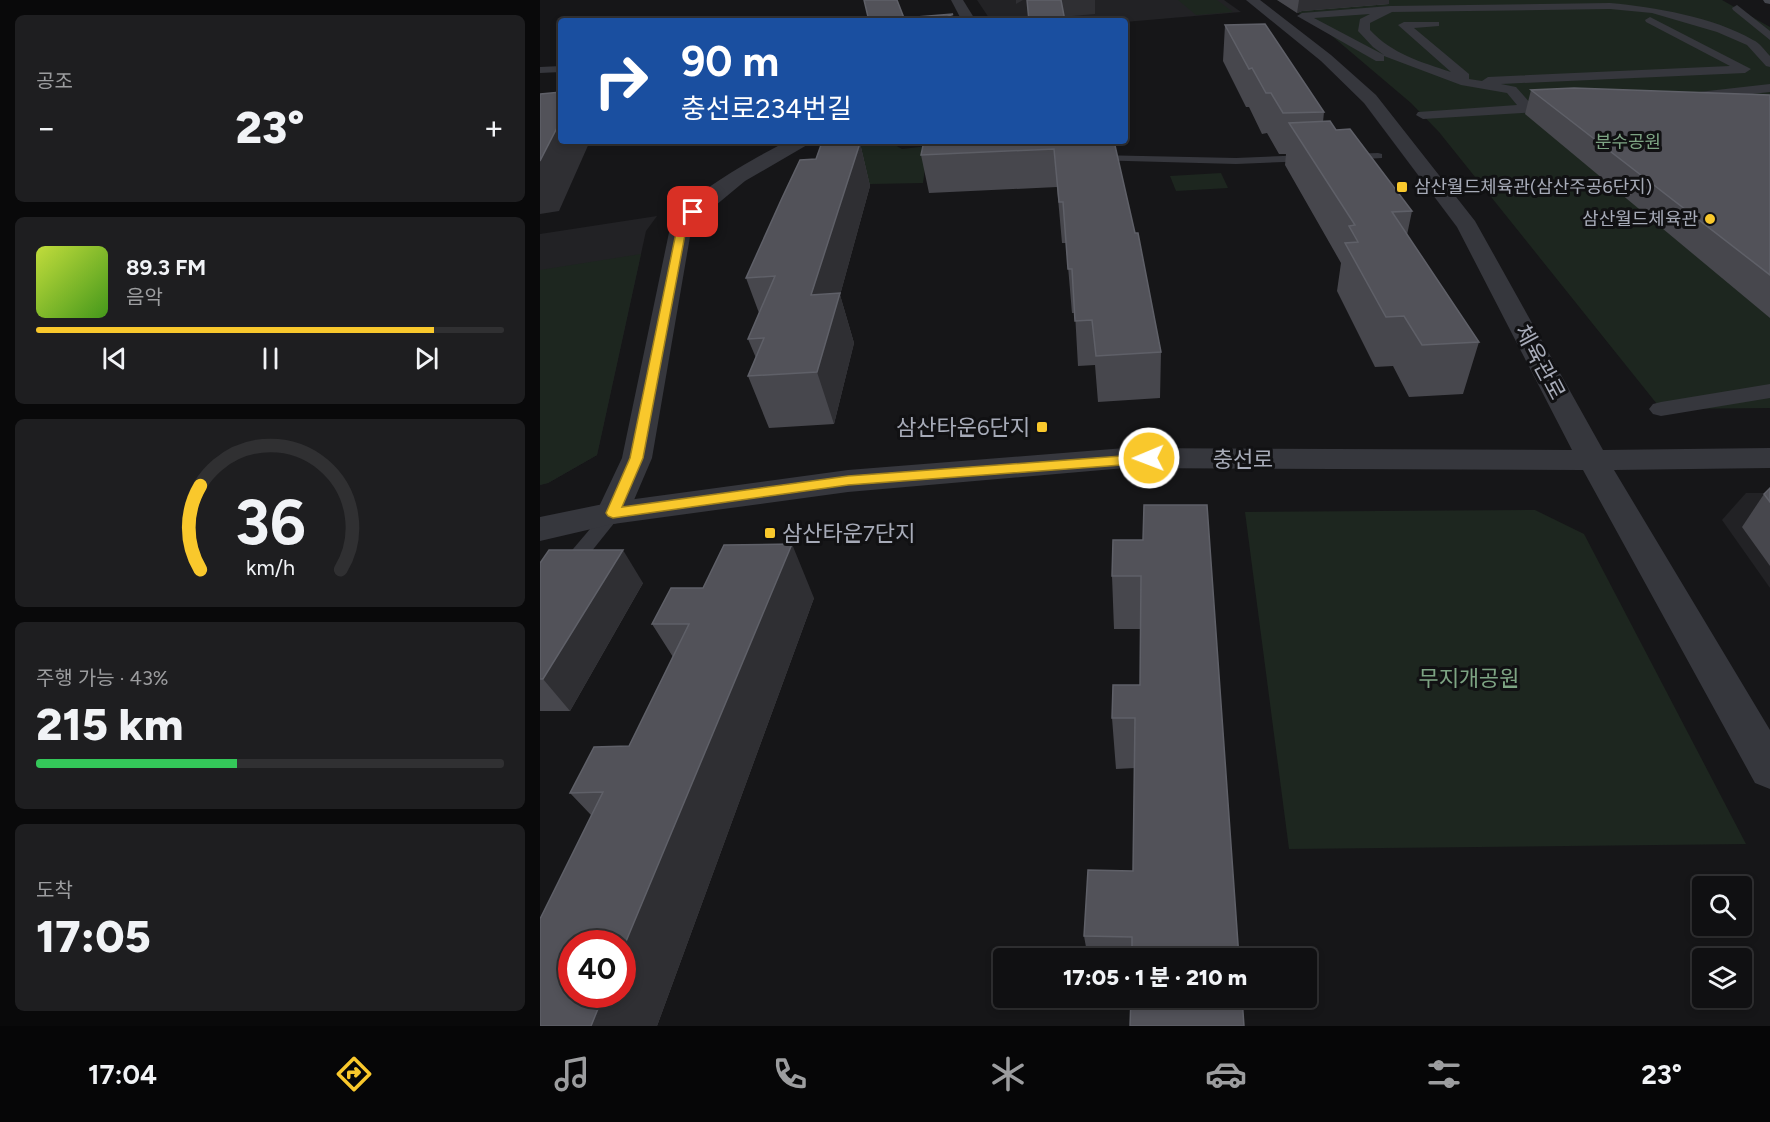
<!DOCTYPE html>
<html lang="ko">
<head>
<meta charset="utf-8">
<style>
	body { margin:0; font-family:Figtree,"Noto Sans KR",sans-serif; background:#1e1e20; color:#f1f3f6; height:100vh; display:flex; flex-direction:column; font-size:22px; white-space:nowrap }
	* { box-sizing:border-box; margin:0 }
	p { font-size:20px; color:#9c9d9f }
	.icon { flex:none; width:33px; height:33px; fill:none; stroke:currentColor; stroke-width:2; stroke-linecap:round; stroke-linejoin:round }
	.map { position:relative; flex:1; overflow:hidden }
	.side { display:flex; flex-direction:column; gap:15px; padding:15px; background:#09090a; width:540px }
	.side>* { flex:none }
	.banner { position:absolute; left:18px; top:18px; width:570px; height:126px; border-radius:6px; box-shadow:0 3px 9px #0003,0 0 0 2px #303032; background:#1a4fa0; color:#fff; overflow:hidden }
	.tools { position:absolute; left:1152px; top:876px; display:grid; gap:12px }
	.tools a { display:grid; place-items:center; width:60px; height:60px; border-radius:6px; background:#101012; box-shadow:0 3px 9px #0003,0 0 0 2px #303032; font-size:30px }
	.speed { position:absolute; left:18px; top:930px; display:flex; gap:12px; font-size:30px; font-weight:700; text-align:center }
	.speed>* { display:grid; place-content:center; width:78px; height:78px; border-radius:50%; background:#101012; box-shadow:0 3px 9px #0003,0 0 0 2px #303032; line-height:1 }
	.speed .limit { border:9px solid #d22; background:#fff; color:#111 }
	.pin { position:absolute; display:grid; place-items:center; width:51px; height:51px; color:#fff; margin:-26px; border-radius:12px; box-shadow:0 3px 9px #0006 }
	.me { position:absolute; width:66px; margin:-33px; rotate:269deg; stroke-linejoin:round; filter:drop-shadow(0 0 4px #0008) }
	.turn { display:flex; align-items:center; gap:21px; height:126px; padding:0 24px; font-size:27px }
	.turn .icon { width:78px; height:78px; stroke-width:2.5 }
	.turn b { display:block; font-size:42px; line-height:51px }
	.big { font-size:45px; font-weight:800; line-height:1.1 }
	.side .widget { flex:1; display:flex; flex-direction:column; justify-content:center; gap:9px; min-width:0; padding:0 21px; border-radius:9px; background:#1e1e20 }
	.side .dial { align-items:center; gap:0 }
	.dial svg { height:156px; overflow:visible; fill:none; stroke:#303032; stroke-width:7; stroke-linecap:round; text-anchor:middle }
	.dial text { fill:#f1f3f6; stroke:none }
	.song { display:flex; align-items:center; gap:18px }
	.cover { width:72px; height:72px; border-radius:9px; background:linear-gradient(135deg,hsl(70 70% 55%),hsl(100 70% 35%)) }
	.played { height:6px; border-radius:3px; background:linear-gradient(90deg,#f9c82c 85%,#303032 85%) }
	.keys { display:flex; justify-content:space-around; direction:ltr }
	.heat { display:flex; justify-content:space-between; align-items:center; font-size:33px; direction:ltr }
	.charge { height:9px; border-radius:4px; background:linear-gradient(90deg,#34c759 43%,#303032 0) }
	.trip { position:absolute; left:453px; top:948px; width:324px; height:60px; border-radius:6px; background:#101012; box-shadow:0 3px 9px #0003,0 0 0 2px #303032; font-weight:800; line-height:60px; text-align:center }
	.dock { display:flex; height:96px; justify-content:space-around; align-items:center; background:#060607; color:#9c9d9f }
	.dock .icon { width:42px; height:42px }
	.dock .selected { color:#f9c82c }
	.dock b { font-size:27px; color:#f1f3f6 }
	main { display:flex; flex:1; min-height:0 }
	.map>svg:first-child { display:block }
	.built { fill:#222225 }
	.green { fill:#1d261f }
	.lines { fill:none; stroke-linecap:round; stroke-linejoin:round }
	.service { fill:#36373d; fill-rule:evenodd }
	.pedestrian { fill:#36373d; fill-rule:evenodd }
	.minor { fill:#36373d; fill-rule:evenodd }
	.tertiary { fill:#36373d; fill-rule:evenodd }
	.secondary { fill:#44464d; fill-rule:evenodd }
	.wall { fill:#47474d }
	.shaded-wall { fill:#2f2f33 }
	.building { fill:#525259; stroke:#5f6068; stroke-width:1.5 }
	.route { fill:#f9c82c; stroke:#a2821d; stroke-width:1.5 }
	.poi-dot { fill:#f9c82c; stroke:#111113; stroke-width:2 }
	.labels { text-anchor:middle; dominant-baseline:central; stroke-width:6; stroke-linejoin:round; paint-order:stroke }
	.far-park-label { font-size:18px; fill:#7da483; stroke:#111113 }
	.far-poi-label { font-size:18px; fill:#a7abb8; stroke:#111113; text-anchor:start }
	.street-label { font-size:22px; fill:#a7abb8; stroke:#111113 }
	.poi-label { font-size:22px; fill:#a7abb8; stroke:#111113; text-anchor:end }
	.park-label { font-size:22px; fill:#7da483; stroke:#111113 }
</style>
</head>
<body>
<main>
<section class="side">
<div class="widget"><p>공조</p>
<div class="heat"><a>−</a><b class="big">23°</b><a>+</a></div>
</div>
<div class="widget">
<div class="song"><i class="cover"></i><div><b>89.3 FM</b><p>음악</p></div></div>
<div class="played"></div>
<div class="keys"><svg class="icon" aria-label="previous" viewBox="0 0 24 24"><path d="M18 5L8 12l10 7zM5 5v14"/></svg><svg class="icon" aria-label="pause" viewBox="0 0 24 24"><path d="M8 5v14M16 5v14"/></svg><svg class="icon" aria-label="next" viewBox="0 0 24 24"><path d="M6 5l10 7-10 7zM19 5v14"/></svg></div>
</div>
<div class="widget dial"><svg viewBox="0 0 100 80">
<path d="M14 69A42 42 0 1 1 86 69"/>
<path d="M14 69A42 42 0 0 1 14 26" stroke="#f9c82c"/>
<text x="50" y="56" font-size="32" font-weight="700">36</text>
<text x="50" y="72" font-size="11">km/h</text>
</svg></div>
<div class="widget"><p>주행 가능 · 43%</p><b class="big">215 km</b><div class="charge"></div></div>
<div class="widget"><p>도착</p><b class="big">17:05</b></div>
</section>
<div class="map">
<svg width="1230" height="1026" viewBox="0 0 1230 1026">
	<rect width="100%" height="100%" fill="#161618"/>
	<g class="built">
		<polygon points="437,0 684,0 701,12 585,22 451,21"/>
		<polygon points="117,216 106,231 57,455 8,483 0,485 0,234"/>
		<polygon points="1206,493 1230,493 1230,588 1182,520"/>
	</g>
	<g class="green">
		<polygon points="638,0 677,0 693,12 656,15"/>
		<polygon points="737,0 1182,0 1230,27 1230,408 1121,409 899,132 871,103 779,25"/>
		<polygon points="348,141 362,149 388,146 383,183 280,185 294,151"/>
		<polygon points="681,173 688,188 636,191 630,176"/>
		<polygon points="101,254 57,455 8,483 0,485 0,270"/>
		<polygon points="995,510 1044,534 1206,844 749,849 705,512"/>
	</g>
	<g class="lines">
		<g class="service">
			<polygon points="21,66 21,72 0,73 0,67"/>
			<polygon points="838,153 842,154 842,158 807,160 802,157 807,154"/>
			<polygon points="555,155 696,158 770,155 775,158 770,161 696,164 551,160 551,156"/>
			<polygon points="73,507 79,509 82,513 79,517 7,607 0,610 0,588 67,509"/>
		</g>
		<g class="pedestrian">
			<path d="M1070,3c44,4 104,14 143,37 7,3 12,11 17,16v11l-4,-1 -19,-21 -30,-13 -65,-19 -42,-4 -218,3 -22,11v7c22,24 51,32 81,42l-53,-47 6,-3h35v4l-25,2 55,46v5l13,2 6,-4 242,-11 -84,-44 -1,-2 5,-3 101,52 -6,4 -244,11 15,3 15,17 12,1 2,3 -7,4 -115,7 -7,-4 2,-3 99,-7 -10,-12 -46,-8 -77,-29v5h-8l-79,-45 5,-3 88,-7zM830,14l-10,5 -2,12 15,16 11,8 -70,-37z"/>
			<polygon points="1197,5 1230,31 1230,40 1193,10 1192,8"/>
			<polygon points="1230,84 1230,92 1150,101 1143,97 1150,93"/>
			<polygon points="1230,384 1230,398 1121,416 1113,414 1109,409 1113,404 1121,402"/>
		</g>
		<g class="minor">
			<polygon points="411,0 423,0 436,21 422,21"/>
			<path d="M247,141h23l-3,4 -62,36 -53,44 -40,233 -27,63 -12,3 -12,-3 -5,-8 26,-55 49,-235c23,-33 81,-63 116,-82z"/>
		</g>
		<polygon class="tertiary" points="706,0 720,0 791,55 836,95 935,221 1063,450 1230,448 1230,468 1074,470 1230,730 1230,789 1215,783 1043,470 585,468 308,492 73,524 0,541 0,517 73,502 308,470 585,448 1032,450 917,227 824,103 781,61"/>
		<polygon class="secondary" points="1223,0 1230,0 1230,4 1225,3"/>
	</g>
	<g class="wall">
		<polygon points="737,0 849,0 849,4 762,11 757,13"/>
		<polygon points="685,25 784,112 783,122 796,130 872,211 867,235 939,342 923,394 869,397 853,366 835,367 797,291 801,263 745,165 746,154 739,154 727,133 722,134 709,107 706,107 683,61"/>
		<polygon points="991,90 1230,95 1230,318 985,114"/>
		<polygon points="574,141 621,352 620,398 558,402 555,365 538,366 535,313 532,313 526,243 522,243 517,187 389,193 381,155"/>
		<polygon points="320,143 330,186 300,295 314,343 294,424 229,428 208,376 216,358 208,339 219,313 206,278 276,159"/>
		<polygon points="1230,488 1230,566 1202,527 1224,494"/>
		<polygon points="603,540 699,958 548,958 544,936 593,871 595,768 576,769 572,718 600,685 600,629 574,629 572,576"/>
		<polygon points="0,563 103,583 30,711 0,711"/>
		<polygon points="274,598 117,1026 0,1026 51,815 30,793 89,746 133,657 112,624"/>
	</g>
	<g class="shaded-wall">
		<polygon points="476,0 483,0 476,4"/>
		<polygon points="520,0 555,0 555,14 521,17"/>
		<polygon points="759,0 849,0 849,4 762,11 757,13"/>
		<polygon points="413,14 414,21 399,21"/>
		<polygon points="21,120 21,141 50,141 19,211 0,214 0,161"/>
		<polygon points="320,143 330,186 300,295 314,343 294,424 277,372 271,295"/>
		<polygon points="252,544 274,598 117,1026 51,1026 64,994 82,994 82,951"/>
		<polygon points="83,550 103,583 30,711 3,679"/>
	</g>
	<g class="building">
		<polygon points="324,0 357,0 364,18 413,14 399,21 329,21"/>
		<polygon points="487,0 521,0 525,21 489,21"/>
		<polygon points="725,24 784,112 743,113 731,93 726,93 712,68 709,69 685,25"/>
		<polygon points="1034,88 1230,95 1230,275 991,90"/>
		<polygon points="21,92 21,120 0,161 0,94"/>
		<polygon points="790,121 796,130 810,129 872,211 852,212 939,342 882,345 864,316 846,317 805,243 818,242 809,226 815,225 749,123"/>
		<polygon points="384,141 574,141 595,233 598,233 621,352 556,356 552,320 535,321 532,269 528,269 523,202 519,202 514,149 381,155"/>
		<polygon points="320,143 271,295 300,293 277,372 208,376 224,338 208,339 235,276 206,278 242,198 260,160 276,159 281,145"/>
		<polygon points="1230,488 1230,502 1224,494"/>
		<polygon points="604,505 667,505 699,958 592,958 592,937 544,936 548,870 593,871 595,718 572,718 573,685 600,685 601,576 572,576 573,540 603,540"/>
		<polygon points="252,544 82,951 82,944 32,944 32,994 64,994 51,1026 0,1026 0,919 63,792 30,793 54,747 89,746 149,624 112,624 131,588 163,588 184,545"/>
		<polygon points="9,550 83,550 3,679 0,679 0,563"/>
		<polygon points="591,998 702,998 704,1026 590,1026"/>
	</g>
	<polygon class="route" points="153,209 157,212 147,224 103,458 82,507 308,476 609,454 615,458 609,463 308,485 73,518 68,516 66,513 90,458 138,223"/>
	<g class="poi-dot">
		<rect x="856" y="181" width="12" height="12" rx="3"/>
		<circle cx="1170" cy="219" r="6"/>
		<rect x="496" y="421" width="12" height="12" rx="3"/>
		<rect x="224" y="527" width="12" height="12" rx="3"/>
	</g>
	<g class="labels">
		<g class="far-park-label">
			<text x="1088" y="142">분수공원</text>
		</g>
		<g class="far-poi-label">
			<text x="874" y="187">삼산월드체육관(삼산주공6단지)</text>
			<text x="1158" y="219" text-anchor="end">삼산월드체육관</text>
		</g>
		<g class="street-label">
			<text transform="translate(1000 362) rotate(62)">체육관로</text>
			<text x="703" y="459">충선로</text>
		</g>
		<g class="poi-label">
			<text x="490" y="427">삼산타운6단지</text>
			<text x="242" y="533" text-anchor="start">삼산타운7단지</text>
		</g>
		<g class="park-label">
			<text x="929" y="678">무지개공원</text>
		</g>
	</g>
</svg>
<div class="tools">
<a><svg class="icon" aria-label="search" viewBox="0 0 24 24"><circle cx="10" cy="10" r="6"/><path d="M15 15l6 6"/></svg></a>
<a><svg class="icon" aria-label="layers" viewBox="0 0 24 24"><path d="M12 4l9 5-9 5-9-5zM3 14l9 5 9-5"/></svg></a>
</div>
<div class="speed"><div class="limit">40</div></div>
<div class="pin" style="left:153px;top:212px;background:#d93025"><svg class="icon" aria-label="arrive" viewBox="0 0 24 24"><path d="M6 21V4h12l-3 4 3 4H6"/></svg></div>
<svg class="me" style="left:609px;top:458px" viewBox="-20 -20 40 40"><circle r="17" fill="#f9c82c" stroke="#fff" stroke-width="3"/><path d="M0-11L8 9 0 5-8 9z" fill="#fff"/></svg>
<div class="trip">17:05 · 1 분 · 210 m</div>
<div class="banner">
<div class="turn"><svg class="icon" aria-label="right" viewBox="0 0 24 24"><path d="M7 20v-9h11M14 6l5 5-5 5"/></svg><div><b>90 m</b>충선로234번길</div></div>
</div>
</div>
</main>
<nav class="dock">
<b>17:04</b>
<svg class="icon selected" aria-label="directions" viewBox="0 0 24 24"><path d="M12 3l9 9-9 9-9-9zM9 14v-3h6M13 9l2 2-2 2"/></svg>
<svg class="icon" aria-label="music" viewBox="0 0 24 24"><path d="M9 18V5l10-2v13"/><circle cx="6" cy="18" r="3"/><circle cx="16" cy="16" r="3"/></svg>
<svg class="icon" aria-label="phone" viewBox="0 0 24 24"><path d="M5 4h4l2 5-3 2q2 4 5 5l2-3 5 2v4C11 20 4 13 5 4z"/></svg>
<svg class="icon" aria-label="climate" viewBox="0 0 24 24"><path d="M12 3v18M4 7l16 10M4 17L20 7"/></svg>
<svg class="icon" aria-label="car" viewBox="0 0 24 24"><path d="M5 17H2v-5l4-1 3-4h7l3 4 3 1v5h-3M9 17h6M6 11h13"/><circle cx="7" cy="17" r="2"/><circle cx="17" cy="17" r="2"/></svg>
<svg class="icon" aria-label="filters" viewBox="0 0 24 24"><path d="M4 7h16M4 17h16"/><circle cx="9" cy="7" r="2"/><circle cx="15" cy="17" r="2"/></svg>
<b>23°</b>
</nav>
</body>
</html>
